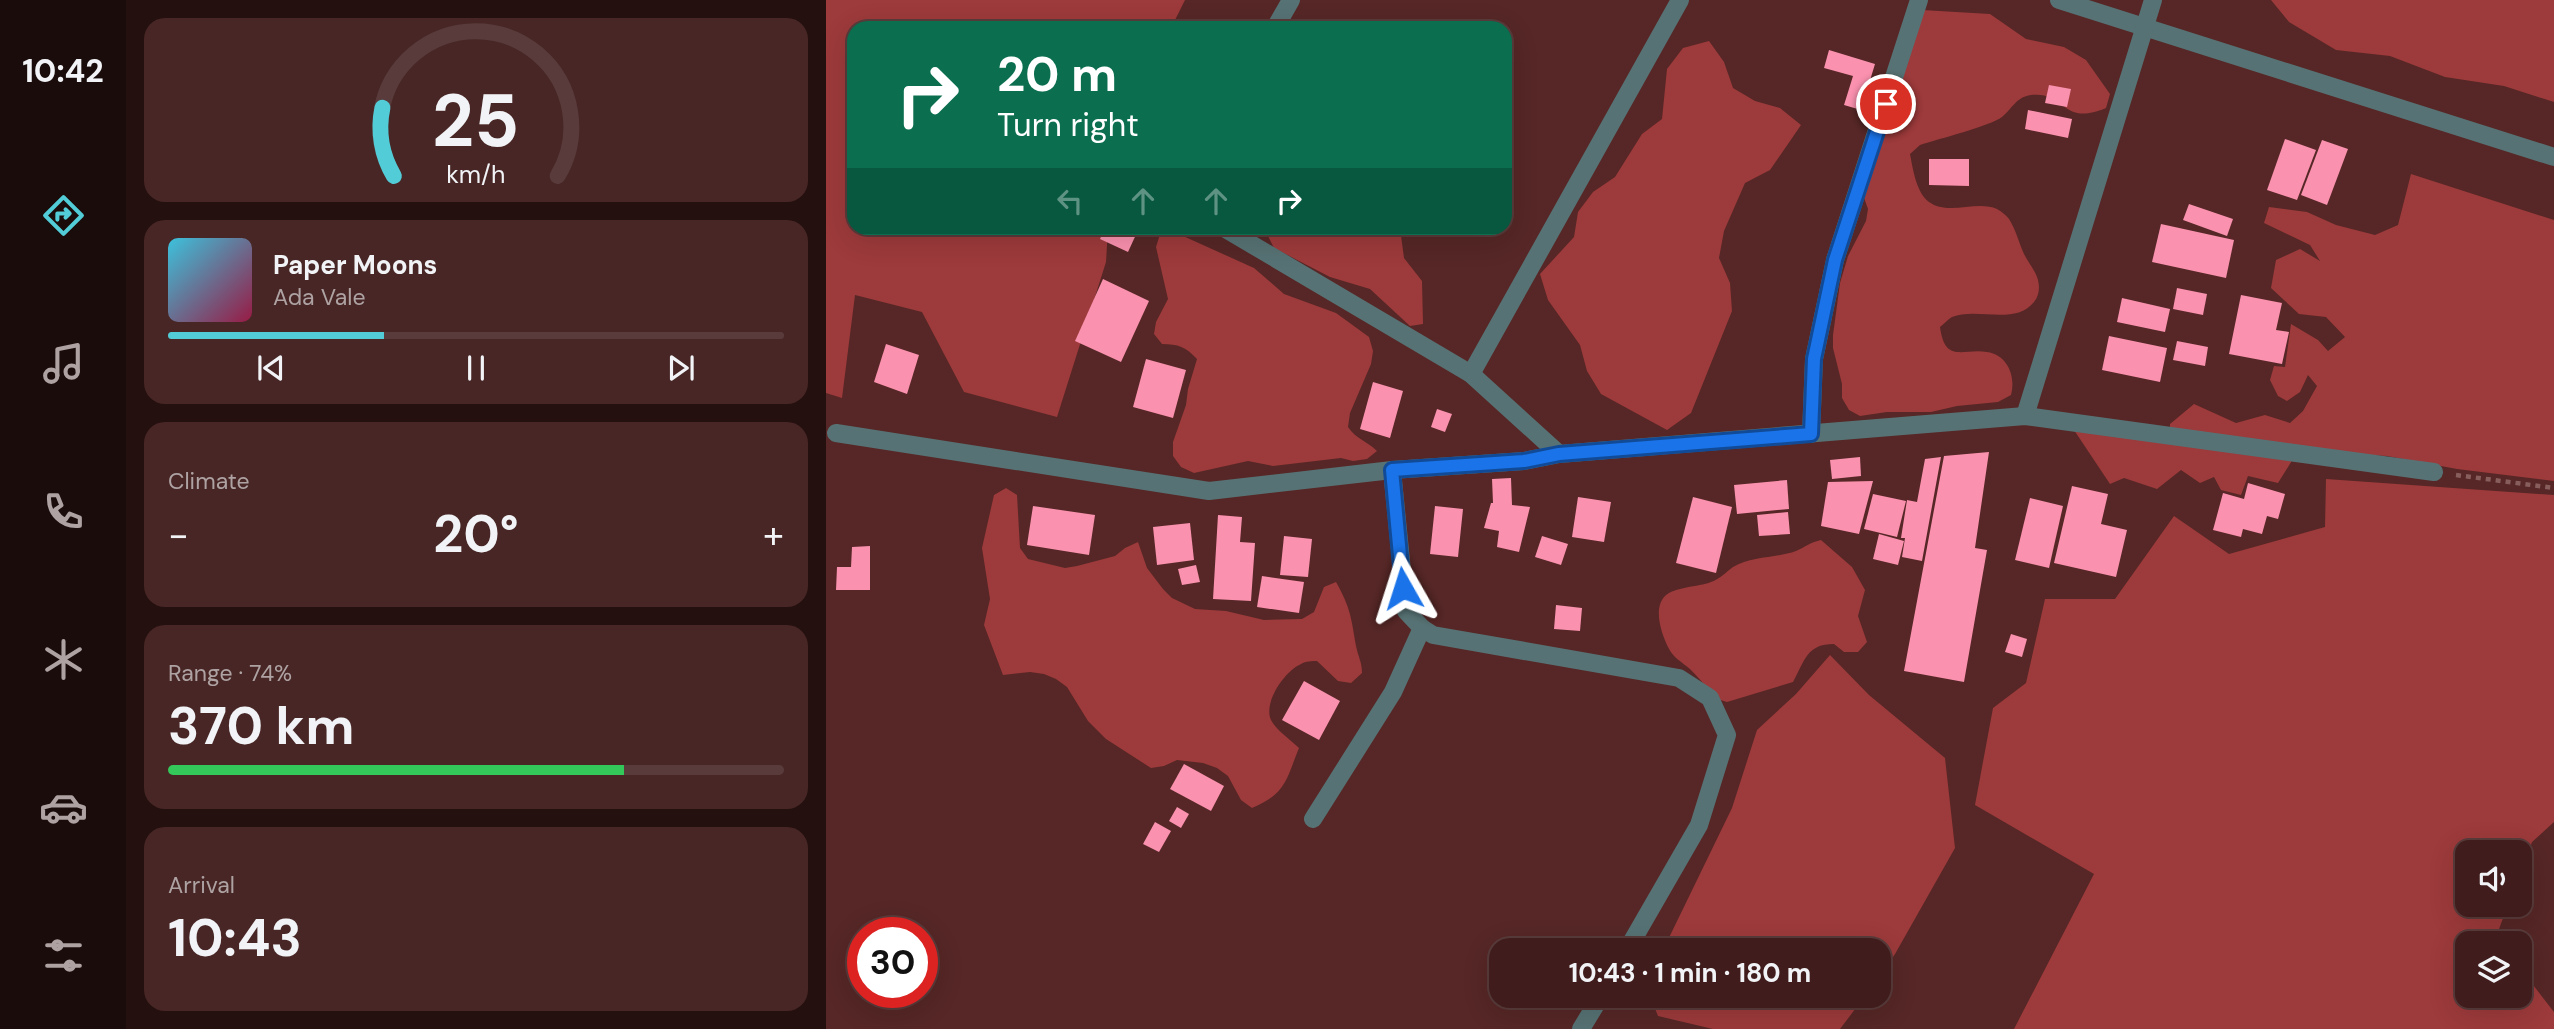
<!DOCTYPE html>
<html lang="en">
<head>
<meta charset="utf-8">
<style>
	body { margin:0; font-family:"DM Sans",sans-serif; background:#472625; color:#f1f3f6; height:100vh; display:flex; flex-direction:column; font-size:26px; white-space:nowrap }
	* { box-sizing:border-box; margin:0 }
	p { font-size:23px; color:#aea2a3 }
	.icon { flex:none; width:38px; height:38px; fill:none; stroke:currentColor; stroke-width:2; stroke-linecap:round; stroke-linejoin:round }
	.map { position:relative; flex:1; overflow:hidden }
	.details { display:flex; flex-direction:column; gap:18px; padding:18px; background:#23100f; width:700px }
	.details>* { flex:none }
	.hud { position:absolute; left:21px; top:21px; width:665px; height:214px; border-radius:21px; box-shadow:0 7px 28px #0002,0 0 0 2px #593b3b; background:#0b6e4f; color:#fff; overflow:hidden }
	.buttons { position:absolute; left:1629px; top:840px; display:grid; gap:14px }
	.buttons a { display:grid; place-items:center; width:77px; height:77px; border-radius:14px; background:#401d1c; box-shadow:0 7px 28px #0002,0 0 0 2px #593b3b; font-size:35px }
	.speed { position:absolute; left:21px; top:917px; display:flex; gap:14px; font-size:35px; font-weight:700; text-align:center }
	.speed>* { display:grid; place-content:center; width:91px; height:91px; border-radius:50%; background:#401d1c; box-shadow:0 7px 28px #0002,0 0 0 2px #593b3b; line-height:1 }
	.speed .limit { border:10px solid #d22; background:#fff; color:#111 }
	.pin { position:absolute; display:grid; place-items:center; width:60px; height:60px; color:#fff; margin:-30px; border:4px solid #fff; border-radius:50%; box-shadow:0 2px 7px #0007 }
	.me { position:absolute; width:77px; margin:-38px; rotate:354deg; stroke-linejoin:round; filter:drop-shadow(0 0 5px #0008) }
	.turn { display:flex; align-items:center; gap:24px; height:147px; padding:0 35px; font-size:32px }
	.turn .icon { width:91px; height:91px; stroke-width:2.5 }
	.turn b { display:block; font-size:49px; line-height:60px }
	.lanes { display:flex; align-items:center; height:66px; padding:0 35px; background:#0003; justify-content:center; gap:35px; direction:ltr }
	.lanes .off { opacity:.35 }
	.big { font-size:52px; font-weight:700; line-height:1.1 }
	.details .tile { flex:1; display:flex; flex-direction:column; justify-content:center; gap:10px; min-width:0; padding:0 24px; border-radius:21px; background:#472625 }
	.details .dial { align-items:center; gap:0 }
	.dial svg { height:182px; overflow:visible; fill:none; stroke:#593b3b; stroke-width:7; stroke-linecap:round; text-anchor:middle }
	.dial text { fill:#f1f3f6; stroke:none }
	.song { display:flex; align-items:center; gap:21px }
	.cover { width:84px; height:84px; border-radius:10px; background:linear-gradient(135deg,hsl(190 70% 55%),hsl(340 70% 35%)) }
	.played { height:7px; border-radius:4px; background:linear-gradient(90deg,#52ccd6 35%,#593b3b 35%) }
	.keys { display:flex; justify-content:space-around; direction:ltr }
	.heat { display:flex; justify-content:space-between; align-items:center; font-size:38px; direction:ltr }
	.charge { height:10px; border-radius:5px; background:linear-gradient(90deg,#34c759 74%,#593b3b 0) }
	.trip { position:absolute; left:663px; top:938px; width:402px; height:70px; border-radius:21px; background:#401d1c; box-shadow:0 7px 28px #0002,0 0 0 2px #593b3b; font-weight:700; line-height:70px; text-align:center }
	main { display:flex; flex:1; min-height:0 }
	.tab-bar { display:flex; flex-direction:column; width:126px; justify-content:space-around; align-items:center; background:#1a0c0b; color:#aea2a3 }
	.tab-bar .icon { width:49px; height:49px }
	.tab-bar .selected { color:#52ccd6 }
	.tab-bar b { font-size:32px; color:#f1f3f6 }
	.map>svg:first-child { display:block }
	.green { fill:#9d3a3b }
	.building { fill:#fa91ae }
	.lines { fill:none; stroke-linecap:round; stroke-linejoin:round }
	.path { stroke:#885e5c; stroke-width:4.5; stroke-dasharray:5 5; stroke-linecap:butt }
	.minor { stroke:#577274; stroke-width:18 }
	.route-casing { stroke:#114b97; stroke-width:18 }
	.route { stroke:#1a73e8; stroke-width:12 }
</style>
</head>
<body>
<main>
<nav class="tab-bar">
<b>10:42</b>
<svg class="icon selected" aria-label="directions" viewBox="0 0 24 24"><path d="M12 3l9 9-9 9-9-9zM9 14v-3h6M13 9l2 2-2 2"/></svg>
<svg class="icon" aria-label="music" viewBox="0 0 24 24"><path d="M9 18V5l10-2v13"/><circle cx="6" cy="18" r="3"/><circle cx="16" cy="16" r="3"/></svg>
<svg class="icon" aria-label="phone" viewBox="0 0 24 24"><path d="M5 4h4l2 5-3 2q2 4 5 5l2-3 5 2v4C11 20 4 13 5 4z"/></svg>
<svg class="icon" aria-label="climate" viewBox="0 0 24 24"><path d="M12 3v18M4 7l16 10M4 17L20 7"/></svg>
<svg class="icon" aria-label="car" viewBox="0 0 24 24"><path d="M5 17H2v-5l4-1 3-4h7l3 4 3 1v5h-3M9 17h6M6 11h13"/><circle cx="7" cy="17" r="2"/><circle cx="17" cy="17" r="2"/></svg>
<svg class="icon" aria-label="filters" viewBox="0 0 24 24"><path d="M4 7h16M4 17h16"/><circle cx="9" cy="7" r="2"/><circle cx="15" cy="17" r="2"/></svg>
</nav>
<section class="details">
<div class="tile dial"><svg viewBox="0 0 100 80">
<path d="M14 69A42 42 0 1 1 86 69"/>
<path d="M14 69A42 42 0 0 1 9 39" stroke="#52ccd6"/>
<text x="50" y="56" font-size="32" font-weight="700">25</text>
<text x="50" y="72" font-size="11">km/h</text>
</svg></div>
<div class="tile">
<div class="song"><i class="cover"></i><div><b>Paper Moons</b><p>Ada Vale</p></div></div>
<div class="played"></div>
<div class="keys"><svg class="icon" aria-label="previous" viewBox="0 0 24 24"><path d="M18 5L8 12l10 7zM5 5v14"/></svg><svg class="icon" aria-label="pause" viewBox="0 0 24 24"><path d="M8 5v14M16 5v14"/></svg><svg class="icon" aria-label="next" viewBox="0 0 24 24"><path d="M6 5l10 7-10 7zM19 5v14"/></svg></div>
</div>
<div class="tile"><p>Climate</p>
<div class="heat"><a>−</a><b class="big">20°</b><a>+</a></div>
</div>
<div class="tile"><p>Range · 74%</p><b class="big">370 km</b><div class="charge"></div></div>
<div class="tile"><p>Arrival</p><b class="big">10:43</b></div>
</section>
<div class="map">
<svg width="1728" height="1029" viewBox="0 0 1728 1029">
	<rect width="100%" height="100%" fill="#562726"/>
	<g class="green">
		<polygon points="0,0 359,0 345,28 28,28 28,228 282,228 280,262 231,417 138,392 96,312 29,295 16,398 0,393"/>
		<polygon points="1445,0 1728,0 1728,102 1678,86 1619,77 1564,56 1510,50 1463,22"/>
		<path d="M1096,10l68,4 36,25 38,8 22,13 24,34 -4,14c-45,19 -39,-17 -75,-13 -15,2 -18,13 -29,22 -12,9 -64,22 -82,28l-10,9c3,15 6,38 19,48 19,14 48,-2 68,7 4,2 10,7 12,10 7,11 10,24 15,35 4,8 10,15 13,23 3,8 3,18 -3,25 -19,24 -57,5 -82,15 -4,2 -8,7 -12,10 5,37 23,21 47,25 21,3 29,25 24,43l-13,7 -41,4 -26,6h-44l-27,4 -11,-6 -7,-12v-14l-9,-36v-13l7,-52 8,-27 18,-35 2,-12 -5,-14z"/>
		<polygon points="883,41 898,62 907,88 929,101 954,108 975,125 944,170 919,183 898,231 893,258 904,283 906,311 865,413 841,430 775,394 761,371 754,345 722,300 714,274 748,237 752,212 767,192 789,177 816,134 836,119 841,69 857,48"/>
		<polygon points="1585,174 1728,220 1728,481 1631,469 1561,456 1508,453 1344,429 1344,424 1368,404 1410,423 1439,415 1464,423 1477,411 1491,386 1482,375 1474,392 1461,401 1452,396 1444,380 1448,366 1459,367 1465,324 1492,340 1502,351 1519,337 1500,317 1473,314 1445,288 1450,260 1474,249 1494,261 1484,245 1438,223 1443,207 1481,212 1510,225 1549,235 1572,225"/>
		<polygon points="442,228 574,228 578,258 596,281 597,324 584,326 544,289 504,277 448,248 442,236"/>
		<path d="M346,231l82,37 30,26 52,19 33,24 4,14 -2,13 -21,49 -2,14c8,12 19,14 29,24l-10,8 -14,2 -12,-3 -68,8 -25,-5 -54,12 -13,-6 -8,-11v-14l13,-37 2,-16 9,-30c-11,-12 -19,-15 -35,-15l-8,-10 2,-12 12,-23 -12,-52 4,-13z"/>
		<polygon points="1248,430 1467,459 1452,483 1422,476 1415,495 1395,490 1388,477 1374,483 1355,470 1331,489 1298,478 1284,484"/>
		<polygon points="1500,479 1728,495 1728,822 1706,842 1694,874 1694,852 1642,852 1642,905 1682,905 1670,937 1675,943 1642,943 1642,996 1694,996 1694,968 1728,1012 1728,1029 1188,1029 1268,874 1149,805 1167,708 1200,683 1219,599 1289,599 1348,516 1403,554 1499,527"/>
		<path d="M180,488l11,7 3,53 8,11 37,9 12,-2 38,-10 10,-8 13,-6 9,26 16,21 9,9 23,11 31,2 38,9 38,-1 12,-7 10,-25 12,-5c15,27 15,35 20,64 2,10 6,16 6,27l-11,10 -13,-2 -21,-20c-5,0 -11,0 -16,3 -16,7 -38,38 -30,56 5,10 20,20 28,28 -13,32 -13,46 -47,60l-11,-8 -13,-24 -11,-8 -14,-5 -26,-3 -13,6 -13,2 -45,-29 -18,-18 -21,-34 -11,-8 -12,-5 -14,-2 -27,3 -19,-50 6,-26 -8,-51 12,-53z"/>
		<path d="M995,540l31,27 13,23 -7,26 9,26 -9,10h-14l-10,-8c-27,0 -29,16 -41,38l-66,20 -13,-4c-6,-10 -15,-20 -24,-29 -8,-7 -17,-11 -22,-22 -7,-14 -15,-39 -3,-51 9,-9 33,-9 46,-14 9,-3 15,-10 22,-15 19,-11 44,-9 63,-16 9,-4 15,-9 25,-11z"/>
		<polygon points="1004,655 1043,695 1119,758 1129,848 1069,954 1054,976 1054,950 837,950 906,808 931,730 970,694"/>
		<polygon points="824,996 1039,996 1014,1029 887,1029 832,1016"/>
	</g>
	<g class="building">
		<polygon points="1003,50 1049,64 1035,110 1018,105 1027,76 998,68"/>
		<polygon points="1223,85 1245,89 1241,107 1219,103"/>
		<polygon points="1202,110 1246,119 1242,138 1199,129"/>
		<polygon points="1459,139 1490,150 1471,200 1441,190"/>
		<polygon points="1496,140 1522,149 1501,205 1475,195"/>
		<polygon points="1103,159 1143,159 1143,186 1103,185"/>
		<polygon points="1363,204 1407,219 1401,236 1357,220"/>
		<polygon points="1335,224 1408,240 1400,278 1326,262"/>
		<polygon points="279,228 313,228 302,252 274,239"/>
		<polygon points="277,279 323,301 295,362 249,341"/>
		<polygon points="1351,288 1381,294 1377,315 1347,309"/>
		<polygon points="1415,295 1456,303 1450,330 1463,332 1456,364 1403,354"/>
		<polygon points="1296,298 1344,309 1339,332 1291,322"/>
		<polygon points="1283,336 1341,348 1334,382 1276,370"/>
		<polygon points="1351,341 1382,347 1379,366 1347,360"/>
		<polygon points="60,344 93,355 81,394 48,382"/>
		<polygon points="320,359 360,370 347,418 307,407"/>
		<polygon points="547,382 577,391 564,438 534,429"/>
		<polygon points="611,409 626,414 619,432 605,427"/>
		<polygon points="1163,452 1149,548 1161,550 1138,682 1078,671 1118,456"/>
		<polygon points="1034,457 1035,476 1006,479 1004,460"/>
		<polygon points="1115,457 1096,561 1076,557 1079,538 1075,538 1081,500 1091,502 1099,459"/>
		<polygon points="685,478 686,505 704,507 693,552 671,547 673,531 658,528 665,503 667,503 666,479"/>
		<polygon points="961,480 963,509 911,514 908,485"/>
		<polygon points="1047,481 1033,534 995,526 1002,482"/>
		<polygon points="1422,483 1459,494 1452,519 1441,516 1436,534 1417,529 1415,537 1387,530 1397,493 1418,499"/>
		<polygon points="1246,486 1282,494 1275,524 1301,530 1290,577 1228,563"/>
		<polygon points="1047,494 1080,501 1071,537 1038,529"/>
		<polygon points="752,497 785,502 778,542 746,537"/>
		<polygon points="867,497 906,507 890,573 850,563"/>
		<polygon points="1204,498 1237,506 1223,568 1189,560"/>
		<polygon points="207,506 269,515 263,555 201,545"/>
		<polygon points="609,506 637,509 632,557 604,554"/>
		<polygon points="962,512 964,534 933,536 931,515"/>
		<polygon points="392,515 416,517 414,542 429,543 425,601 387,599"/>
		<polygon points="364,523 368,560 331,565 327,527"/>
		<polygon points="1053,534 1078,541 1072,565 1047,559"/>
		<polygon points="458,536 486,539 482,577 454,575"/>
		<polygon points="716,536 742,544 735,565 709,557"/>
		<polygon points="44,546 44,590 10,590 11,567 25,567 26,547"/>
		<polygon points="370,565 374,582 356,585 352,569"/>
		<polygon points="436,576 478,582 473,613 431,607"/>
		<polygon points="730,605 756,608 754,631 728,629"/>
		<polygon points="1185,634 1201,639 1196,657 1179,652"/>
		<polygon points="478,681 514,701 493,740 456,720"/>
		<polygon points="358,764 398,786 385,811 344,789"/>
		<polygon points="351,807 363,814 355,828 343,821"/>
		<polygon points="329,822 345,831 333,852 317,844"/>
	</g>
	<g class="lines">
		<polyline class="path" points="1630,475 1728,488"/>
		<g class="minor">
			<polyline points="1233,0 1728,157"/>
			<polyline points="449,28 465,0"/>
			<polyline points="398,228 645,374 733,454"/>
			<polyline points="645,374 854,0"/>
			<polyline points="1199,416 1327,0"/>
			<polyline points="10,433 383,491 566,470 698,461 733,454 1199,416 1608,472"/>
			<polyline points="985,434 988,359 1009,260 1093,0"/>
			<polyline points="566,470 580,611 596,628 607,635 853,678 884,698 901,735 873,825 801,950"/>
			<polyline points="487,819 567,692 596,628"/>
			<polyline points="755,1029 775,996"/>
		</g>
	</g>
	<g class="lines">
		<g class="route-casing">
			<polyline id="route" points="577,588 566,470 698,461 733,454 985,434 988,359 1009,260 1060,104"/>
		</g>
		<use href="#route" class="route"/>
	</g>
</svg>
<div class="buttons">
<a><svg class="icon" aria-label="sound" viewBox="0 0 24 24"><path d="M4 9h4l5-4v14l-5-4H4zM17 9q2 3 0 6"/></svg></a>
<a><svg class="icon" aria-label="layers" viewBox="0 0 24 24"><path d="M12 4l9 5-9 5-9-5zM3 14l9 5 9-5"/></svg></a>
</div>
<div class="speed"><div class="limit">30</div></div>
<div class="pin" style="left:1060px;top:104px;background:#d93025"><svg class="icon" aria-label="arrive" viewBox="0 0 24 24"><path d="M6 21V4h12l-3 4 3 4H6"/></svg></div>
<svg class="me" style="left:577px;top:588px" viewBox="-20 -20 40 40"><path d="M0-17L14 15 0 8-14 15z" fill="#1a73e8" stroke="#fff" stroke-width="4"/></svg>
<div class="trip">10:43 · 1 min · 180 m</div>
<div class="hud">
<div class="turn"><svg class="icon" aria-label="right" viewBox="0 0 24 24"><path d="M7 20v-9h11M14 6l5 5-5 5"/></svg><div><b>20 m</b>Turn right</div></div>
<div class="lanes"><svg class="icon off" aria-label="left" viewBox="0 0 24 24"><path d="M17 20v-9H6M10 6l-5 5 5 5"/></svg><svg class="icon off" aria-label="ahead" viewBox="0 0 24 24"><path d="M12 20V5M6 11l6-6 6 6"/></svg><svg class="icon off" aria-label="ahead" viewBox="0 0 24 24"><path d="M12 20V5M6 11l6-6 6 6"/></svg><svg class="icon" aria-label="right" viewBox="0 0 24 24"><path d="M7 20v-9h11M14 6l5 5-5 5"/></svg></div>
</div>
</div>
</main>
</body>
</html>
